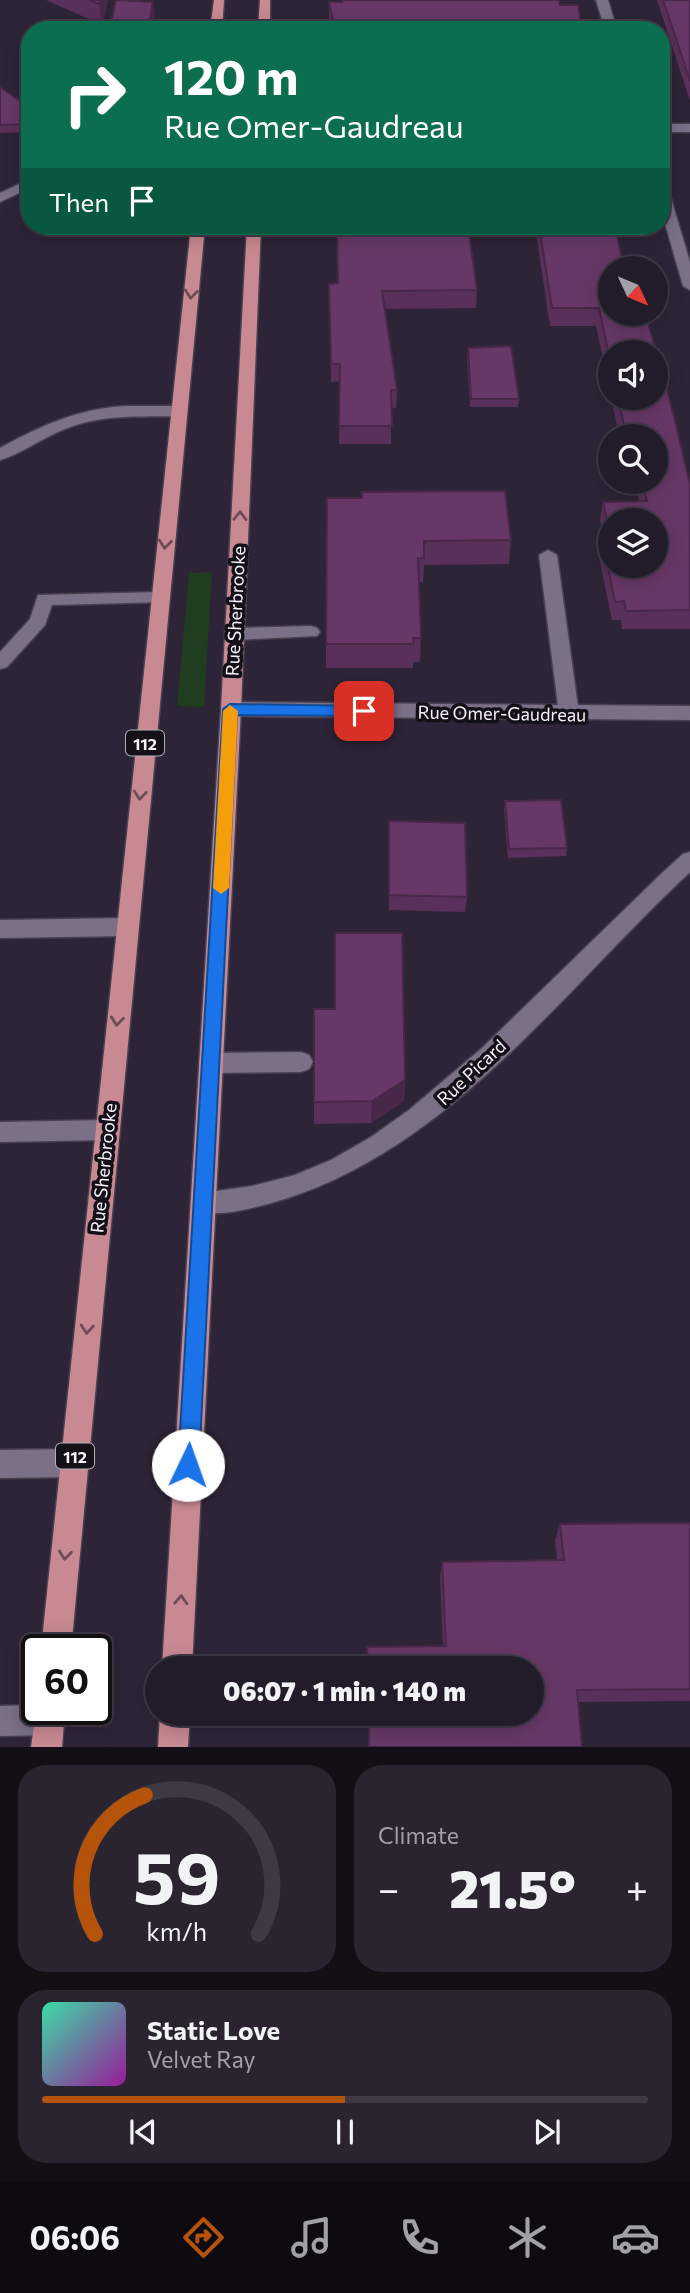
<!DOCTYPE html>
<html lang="en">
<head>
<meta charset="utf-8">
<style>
	body { margin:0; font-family:Commissioner,sans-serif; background:#2a2431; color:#f1f3f6; height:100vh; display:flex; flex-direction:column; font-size:26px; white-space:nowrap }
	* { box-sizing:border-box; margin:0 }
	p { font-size:23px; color:#a2a1a8 }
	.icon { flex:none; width:38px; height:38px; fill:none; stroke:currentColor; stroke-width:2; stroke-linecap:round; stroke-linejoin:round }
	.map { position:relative; height:1747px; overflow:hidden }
	.sheet { display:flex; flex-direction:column; gap:18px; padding:18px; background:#130f17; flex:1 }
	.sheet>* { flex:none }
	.banner { position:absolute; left:21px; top:21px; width:649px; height:214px; border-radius:28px; box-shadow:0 4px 18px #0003,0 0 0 2px #3f3946; background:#0b6e4f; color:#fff; overflow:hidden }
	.needle { width:46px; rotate:134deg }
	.tools { position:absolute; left:598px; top:256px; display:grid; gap:14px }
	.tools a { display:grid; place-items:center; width:70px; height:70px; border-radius:50%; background:#221b29; box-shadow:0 4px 18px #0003,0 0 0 2px #3f3946; font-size:35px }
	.speed { position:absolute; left:21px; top:1634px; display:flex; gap:14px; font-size:35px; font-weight:700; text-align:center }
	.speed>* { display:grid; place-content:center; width:91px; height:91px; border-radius:50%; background:#221b29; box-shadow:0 4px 18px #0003,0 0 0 2px #3f3946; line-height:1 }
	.speed .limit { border:4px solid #111; border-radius:10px; background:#fff; color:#111 }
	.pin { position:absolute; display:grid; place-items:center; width:60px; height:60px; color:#fff; margin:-30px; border-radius:14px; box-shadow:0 4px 10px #0006 }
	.me { position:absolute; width:77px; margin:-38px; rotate:3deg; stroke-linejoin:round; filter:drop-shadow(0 0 5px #0008) }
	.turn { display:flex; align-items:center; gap:24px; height:147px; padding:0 28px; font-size:32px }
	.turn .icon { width:91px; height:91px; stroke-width:2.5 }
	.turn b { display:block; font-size:49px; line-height:60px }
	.then { display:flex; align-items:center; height:66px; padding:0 28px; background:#0003; gap:14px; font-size:26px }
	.big { font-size:52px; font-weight:800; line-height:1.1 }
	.sheet .tile { flex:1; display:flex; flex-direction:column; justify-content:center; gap:10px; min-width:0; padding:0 24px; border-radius:28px; background:#2a2431 }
	.sheet .dial { align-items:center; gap:0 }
	.dial svg { height:182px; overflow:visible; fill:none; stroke:#3f3946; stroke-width:7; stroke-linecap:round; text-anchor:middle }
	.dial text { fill:#f1f3f6; stroke:none }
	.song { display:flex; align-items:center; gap:21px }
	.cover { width:84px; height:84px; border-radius:10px; background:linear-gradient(135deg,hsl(160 70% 55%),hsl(300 70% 35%)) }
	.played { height:7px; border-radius:4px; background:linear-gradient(90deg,#b45309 50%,#3f3946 50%) }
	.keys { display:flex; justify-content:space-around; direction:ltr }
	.heat { display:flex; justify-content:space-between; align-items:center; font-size:38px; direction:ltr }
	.sheet .tiles { flex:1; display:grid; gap:18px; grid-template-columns:1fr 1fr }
	.tile:last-child { grid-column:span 2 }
	.trip { position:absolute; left:145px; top:1656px; width:399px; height:70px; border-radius:35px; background:#221b29; box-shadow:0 4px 18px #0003,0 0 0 2px #3f3946; font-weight:800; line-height:70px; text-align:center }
	.tabs { display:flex; height:112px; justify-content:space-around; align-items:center; background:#0e0b10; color:#a2a1a8 }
	.tabs .icon { width:49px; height:49px }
	.tabs .on { color:#b45309 }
	.tabs b { font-size:32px; color:#f1f3f6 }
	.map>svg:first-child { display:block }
	.green { fill:#213d1f }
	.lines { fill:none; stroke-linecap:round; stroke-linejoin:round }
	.lane-casing { stroke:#483f4f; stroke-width:3 }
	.street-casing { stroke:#483f4f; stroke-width:3 }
	.primary-casing { stroke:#483f4f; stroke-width:3 }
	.lane { fill:#7b7086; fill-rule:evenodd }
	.street { fill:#7b7086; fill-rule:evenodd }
	.primary { fill:#c88992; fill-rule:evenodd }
	.wall { fill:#593059 }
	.shaded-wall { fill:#482748 }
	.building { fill:#673867; stroke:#482748; stroke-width:2; fill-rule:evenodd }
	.oneway { stroke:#6e4c55 }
	.route { fill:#1a73e8; stroke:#114b97; stroke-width:2 }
	.slow { fill:#f59e0b }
	.labels { text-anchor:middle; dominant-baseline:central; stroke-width:7; stroke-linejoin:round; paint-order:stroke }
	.shield { fill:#141018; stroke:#b3adb8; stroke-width:2 }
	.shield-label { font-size:16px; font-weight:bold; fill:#f7f0fd }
	.street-label { font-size:18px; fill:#f7f0fd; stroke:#141018 }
</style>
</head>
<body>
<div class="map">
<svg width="690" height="1747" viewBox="0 0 690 1747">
	<rect width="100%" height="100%" fill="#2e2437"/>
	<polygon class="green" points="212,572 204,707 177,706 189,573"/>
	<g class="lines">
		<g class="lane-casing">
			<g id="lane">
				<path d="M127,406h52l8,5 -8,5c-40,1 -77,-2 -114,13 -22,8 -43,25 -65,31v-12c40,-22 80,-40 127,-42z"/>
				<polygon points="548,550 557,555 579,714 576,719 562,719 559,714 539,555"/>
				<polygon points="160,592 166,594 169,598 166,602 52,605 45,625 7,667 0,669 0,652 30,619 38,595"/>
				<polygon points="311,626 317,628 320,632 317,636 234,640 225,634 234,628"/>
				<polygon points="127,918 135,921 138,927 135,933 127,936 0,938 0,920"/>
				<polygon points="301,1052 309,1055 313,1062 309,1069 301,1072 211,1073 203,1070 199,1063 203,1056 211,1053"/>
				<polygon points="107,1120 115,1123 119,1130 115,1137 107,1140 0,1142 0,1122"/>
				<polygon points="74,1449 84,1453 88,1463 84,1473 74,1477 0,1478 0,1450"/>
				<polygon points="37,1705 37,1710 60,1710 64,1720 60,1731 49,1735 0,1736 0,1706"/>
			</g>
		</g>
		<g class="street-casing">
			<g id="street">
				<polygon points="596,0 608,0 617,30 605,30"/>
				<rect x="662" y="124" width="28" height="8"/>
				<polygon points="30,179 30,188 0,202 0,193"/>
				<polygon points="662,188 669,192 690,262 690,290 683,286 662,213"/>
				<polygon points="231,702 690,706 690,720 231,716 224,714 221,709 224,704"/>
				<path d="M690,852v20c-128,119 -246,285 -422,332 -20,5 -52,14 -73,6l-3,-8 3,-8 57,-8 43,-11 36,-15 40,-23 38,-27 72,-61 180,-175 22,-20z"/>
			</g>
		</g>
		<g class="primary-casing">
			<g id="primary">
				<polygon points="214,0 224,0 222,30 210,30"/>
				<polygon points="260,0 270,0 270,30 258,30"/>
				<polygon points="191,226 205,226 71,1650 41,1650"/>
				<polygon points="247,226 261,226 241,709 192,1668 162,1668 221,709"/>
				<polygon points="37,1705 37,1710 65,1710 62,1747 31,1747"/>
				<polygon points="160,1713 190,1713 188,1747 158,1747"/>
			</g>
		</g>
		<use href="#lane" class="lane"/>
		<use href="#street" class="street"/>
		<use href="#primary" class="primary"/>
	</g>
	<g class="wall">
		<polygon points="46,0 108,0 102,25"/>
		<polygon points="657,0 690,0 690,101"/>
		<polygon points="329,2 560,5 582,30 331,30 329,18"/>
		<polygon points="0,87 30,108 30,132 0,133"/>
		<polygon points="56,226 100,226 98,235 57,236"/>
		<polygon points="535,226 615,226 624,268 690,484 690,629 622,629 621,620 612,620 598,552 601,533 603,533 600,520 603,502 639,501 635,481 656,481 656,436 619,436 611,397 656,397 611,352 611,395 596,326 550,326"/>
		<polygon points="337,283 477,290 476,308 385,309 397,390 396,408 391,408 391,444 339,444 340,381 331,382 329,284"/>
		<polygon points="468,348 519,399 518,407 470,407 467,356"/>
		<polygon points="362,498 511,540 509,564 424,565 423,582 419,582 421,638 420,662 413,662 413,668 326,668 326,644"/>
		<polygon points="505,801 567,848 566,856 508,858 504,809"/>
		<polygon points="389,821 467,897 465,912 389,910"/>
		<polygon points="405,1080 404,1101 371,1123 314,1124 314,1102"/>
		<polygon points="690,1523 690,1701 578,1702 582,1747 368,1747 368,1713 532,1713 532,1668 367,1668 367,1647 443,1646 440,1576 442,1562 557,1560 555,1540 560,1524"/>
	</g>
	<g class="shaded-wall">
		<polygon points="101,0 108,0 102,25 99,4"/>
		<polygon points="153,2 155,16 152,30 148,30"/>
		<polygon points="405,1080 404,1101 371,1123 372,1101"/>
	</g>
	<g class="building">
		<polygon points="89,0 101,0 99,4"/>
		<polygon points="116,0 153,2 148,30 109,30"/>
		<polygon points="342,0 559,0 560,5 578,5 582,30 335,30 329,2 342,2"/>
		<polygon points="663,0 690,0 690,81"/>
		<polygon points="0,87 30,108 30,124 0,125"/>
		<polygon points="337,226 468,226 477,290 382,291 397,390 391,390 392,426 339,426 340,364 331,364 329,284 338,283"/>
		<path d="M539,226h76l9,42h-13v45h34l21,71 24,100v126l-64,1 -2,-10 -9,1 -14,-69h9l-7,-31 44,-1 -5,-20h14v-45h-24l-3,-11h-5l-6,-28h38v-45h-45v13l-12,-57h-47zM611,520h45v45h-45z"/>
		<polygon points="511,346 519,399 471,399 468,348"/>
		<polygon points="505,491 511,540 424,541 424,558 418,558 421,638 413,638 414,644 326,644 327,498 362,498 362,492"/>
		<polygon points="561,800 567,848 509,849 505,801"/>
		<polygon points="389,821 465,823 467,897 389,895"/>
		<polygon points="335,933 402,933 405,1080 372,1101 314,1102 314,1009 335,1009"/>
		<polygon points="690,1523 690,1689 577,1690 582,1747 369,1747 369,1713 532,1713 532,1668 368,1668 367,1647 446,1646 442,1562 564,1560 560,1524"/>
	</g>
	<defs><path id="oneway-chevron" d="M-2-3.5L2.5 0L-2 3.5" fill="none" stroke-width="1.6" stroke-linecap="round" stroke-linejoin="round" transform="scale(1.75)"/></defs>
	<g class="oneway">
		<use href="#oneway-chevron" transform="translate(191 294) rotate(96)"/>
		<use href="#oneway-chevron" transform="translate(240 516) rotate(-88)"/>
		<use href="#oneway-chevron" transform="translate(165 544) rotate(96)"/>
		<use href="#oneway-chevron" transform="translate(140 795) rotate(96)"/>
		<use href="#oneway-chevron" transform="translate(117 1021) rotate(96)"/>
		<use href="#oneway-chevron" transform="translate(87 1329) rotate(95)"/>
		<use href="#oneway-chevron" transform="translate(65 1555) rotate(96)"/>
		<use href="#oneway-chevron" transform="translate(181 1600) rotate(-87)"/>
	</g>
	<polygon class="route" points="230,704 364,706 372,711 364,716 237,715 199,1465 196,1472 188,1475 181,1472 178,1465 223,709"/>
	<polygon class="slow" points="230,705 238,711 229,888 221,894 213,888 223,711"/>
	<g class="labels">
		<g class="shield">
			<rect x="126" y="730.5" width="38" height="25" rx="5"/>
			<rect x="56" y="1443.5" width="38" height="25" rx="5"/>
		</g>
		<g class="shield-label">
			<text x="145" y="743">112</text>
			<text x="75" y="1456">112</text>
		</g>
		<g class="street-label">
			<text transform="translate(235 611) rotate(-87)">Rue Sherbrooke</text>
			<text transform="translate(502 713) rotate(1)">Rue Omer-Gaudreau</text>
			<text transform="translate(471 1072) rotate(-43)">Rue Picard</text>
			<text transform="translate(103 1168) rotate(-84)">Rue Sherbrooke</text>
		</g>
	</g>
</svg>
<div class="tools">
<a><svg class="needle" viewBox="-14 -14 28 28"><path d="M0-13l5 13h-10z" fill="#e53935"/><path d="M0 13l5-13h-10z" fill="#a2a1a8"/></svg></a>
<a><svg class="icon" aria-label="sound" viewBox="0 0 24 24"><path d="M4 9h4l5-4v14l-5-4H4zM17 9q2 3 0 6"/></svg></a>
<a><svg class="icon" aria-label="search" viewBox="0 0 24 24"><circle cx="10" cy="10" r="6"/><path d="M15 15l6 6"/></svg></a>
<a><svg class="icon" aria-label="layers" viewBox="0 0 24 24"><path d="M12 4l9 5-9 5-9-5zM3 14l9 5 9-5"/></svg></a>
</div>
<div class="speed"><div class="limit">60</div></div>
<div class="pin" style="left:364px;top:711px;background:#d93025"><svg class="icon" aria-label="arrive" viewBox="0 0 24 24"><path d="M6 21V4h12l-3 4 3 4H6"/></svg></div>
<svg class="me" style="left:188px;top:1465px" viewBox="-20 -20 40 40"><circle r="19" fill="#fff"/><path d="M0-13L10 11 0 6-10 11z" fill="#1a73e8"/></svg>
<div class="trip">06:07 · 1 min · 140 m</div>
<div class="banner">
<div class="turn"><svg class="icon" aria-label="right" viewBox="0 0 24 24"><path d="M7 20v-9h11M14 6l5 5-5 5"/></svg><div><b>120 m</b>Rue Omer-Gaudreau</div></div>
<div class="then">Then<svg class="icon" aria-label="arrive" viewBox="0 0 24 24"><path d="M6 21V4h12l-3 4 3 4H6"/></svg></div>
</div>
</div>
<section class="sheet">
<div class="tiles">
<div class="tile dial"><svg viewBox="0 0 100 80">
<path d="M14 69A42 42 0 1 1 86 69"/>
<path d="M14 69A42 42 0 0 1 36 8" stroke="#b45309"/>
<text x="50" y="56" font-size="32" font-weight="700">59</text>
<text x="50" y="72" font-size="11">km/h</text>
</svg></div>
<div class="tile"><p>Climate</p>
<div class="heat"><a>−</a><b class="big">21.5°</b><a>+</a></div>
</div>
<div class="tile">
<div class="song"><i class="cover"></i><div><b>Static Love</b><p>Velvet Ray</p></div></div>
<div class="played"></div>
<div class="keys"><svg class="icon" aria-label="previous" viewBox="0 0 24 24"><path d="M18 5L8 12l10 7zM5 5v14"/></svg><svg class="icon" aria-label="pause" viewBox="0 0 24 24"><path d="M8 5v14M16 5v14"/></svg><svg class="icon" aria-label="next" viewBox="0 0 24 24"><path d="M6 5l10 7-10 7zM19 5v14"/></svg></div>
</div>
</div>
</section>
<nav class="tabs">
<b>06:06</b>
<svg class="icon on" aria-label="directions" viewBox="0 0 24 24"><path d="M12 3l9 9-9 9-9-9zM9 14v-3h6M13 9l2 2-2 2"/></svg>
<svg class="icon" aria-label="music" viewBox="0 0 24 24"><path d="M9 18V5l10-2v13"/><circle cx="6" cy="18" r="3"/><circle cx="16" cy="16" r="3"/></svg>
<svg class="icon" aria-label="phone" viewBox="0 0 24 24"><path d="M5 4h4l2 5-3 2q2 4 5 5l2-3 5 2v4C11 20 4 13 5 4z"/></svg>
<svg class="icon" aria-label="climate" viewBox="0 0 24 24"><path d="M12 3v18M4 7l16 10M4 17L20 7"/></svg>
<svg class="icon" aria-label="car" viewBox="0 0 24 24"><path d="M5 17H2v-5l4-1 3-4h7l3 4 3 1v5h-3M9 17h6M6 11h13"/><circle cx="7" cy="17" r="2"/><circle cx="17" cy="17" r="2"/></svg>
</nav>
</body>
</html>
